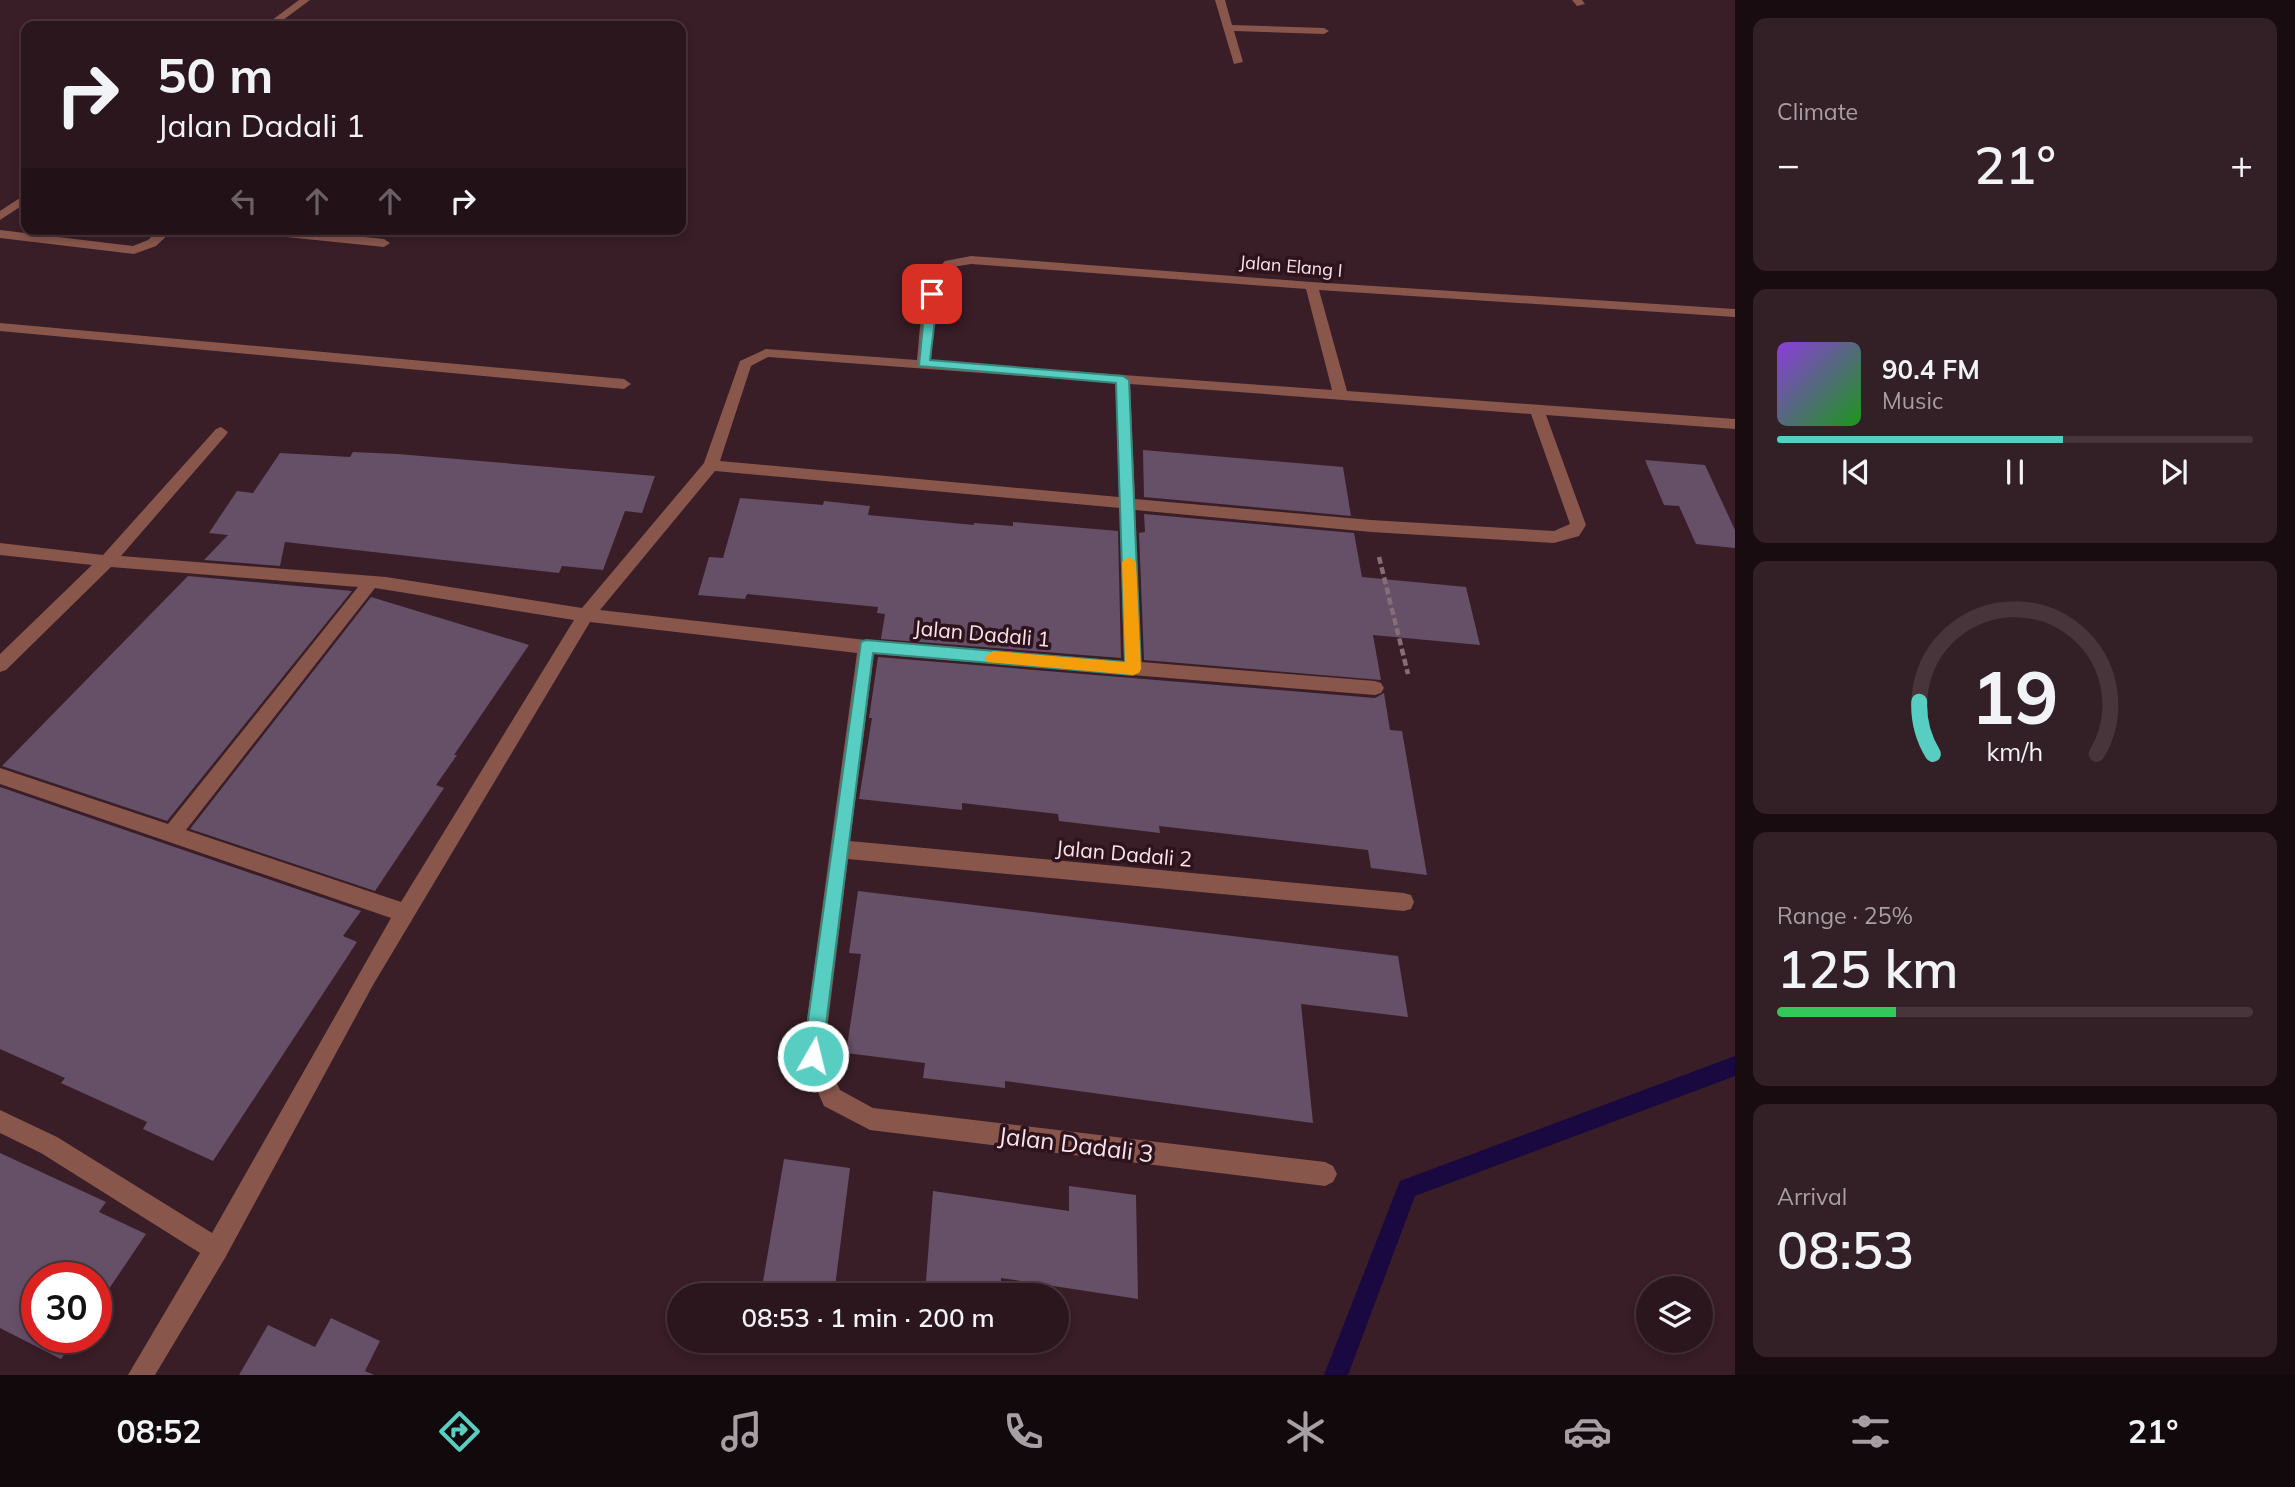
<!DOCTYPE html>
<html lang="en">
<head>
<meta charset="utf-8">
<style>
	body { margin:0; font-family:Mulish,sans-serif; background:#331f26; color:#f1f3f6; height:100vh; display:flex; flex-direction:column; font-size:26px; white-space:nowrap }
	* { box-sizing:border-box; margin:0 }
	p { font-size:23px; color:#a69fa4 }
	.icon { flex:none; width:38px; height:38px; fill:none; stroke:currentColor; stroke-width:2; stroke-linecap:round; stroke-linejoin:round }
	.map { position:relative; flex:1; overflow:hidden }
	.sheet { display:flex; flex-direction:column; gap:18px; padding:18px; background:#180c10; width:560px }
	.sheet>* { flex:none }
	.guide { position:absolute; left:21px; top:21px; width:665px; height:214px; border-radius:14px; box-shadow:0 4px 10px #0003,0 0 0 2px #47353b; background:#2b161d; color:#f1f3f6; overflow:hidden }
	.buttons { position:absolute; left:1636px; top:1276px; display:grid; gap:14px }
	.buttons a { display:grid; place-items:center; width:77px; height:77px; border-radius:50%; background:#2b161d; box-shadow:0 4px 10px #0003,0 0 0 2px #47353b; font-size:35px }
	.speed { position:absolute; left:21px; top:1262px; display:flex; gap:14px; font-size:35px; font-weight:700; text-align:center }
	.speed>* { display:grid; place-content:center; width:91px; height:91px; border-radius:50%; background:#2b161d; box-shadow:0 4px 10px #0003,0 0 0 2px #47353b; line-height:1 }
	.speed .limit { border:10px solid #d22; background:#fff; color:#111 }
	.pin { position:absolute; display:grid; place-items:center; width:60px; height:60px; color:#fff; margin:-30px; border-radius:14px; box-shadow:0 4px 10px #0006 }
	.me { position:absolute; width:77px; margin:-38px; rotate:8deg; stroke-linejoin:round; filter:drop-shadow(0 0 5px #0008) }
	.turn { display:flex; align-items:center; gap:24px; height:147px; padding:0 21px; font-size:32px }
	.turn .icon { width:91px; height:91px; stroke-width:2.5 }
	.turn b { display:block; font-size:49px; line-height:60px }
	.lanes { display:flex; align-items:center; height:66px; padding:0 21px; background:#0003; justify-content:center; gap:35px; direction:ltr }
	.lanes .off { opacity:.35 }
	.big { font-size:52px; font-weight:600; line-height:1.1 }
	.sheet .widget { flex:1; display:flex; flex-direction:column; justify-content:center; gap:10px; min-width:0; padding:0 24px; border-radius:14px; background:#331f26 }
	.sheet .dial { align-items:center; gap:0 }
	.dial svg { height:182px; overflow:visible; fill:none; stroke:#47353b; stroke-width:7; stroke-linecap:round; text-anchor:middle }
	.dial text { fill:#f1f3f6; stroke:none }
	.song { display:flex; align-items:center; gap:21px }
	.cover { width:84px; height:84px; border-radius:10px; background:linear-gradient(135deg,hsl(270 70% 55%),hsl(120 70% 35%)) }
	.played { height:7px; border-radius:4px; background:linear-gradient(90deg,#57cec1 60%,#47353b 60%) }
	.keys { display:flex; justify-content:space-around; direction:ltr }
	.heat { display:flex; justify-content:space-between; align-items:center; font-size:38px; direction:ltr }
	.charge { height:10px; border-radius:5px; background:linear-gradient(90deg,#34c759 25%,#47353b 0) }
	.trip { position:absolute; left:667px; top:1283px; width:402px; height:70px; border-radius:35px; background:#2b161d; box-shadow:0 4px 10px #0003,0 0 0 2px #47353b; font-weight:600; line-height:70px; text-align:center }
	.menu { display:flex; height:112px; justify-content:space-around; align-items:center; background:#11090c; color:#a69fa4 }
	.menu .icon { width:49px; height:49px }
	.menu .on { color:#57cec1 }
	.menu b { font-size:32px; color:#f1f3f6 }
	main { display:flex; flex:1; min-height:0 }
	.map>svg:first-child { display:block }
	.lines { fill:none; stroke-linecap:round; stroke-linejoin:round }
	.stream { fill:#190940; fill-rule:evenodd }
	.building { fill:#665068 }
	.path { stroke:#866d76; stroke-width:4.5; stroke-dasharray:7 3.5; stroke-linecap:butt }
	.minor { fill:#89564c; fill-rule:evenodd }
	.tertiary { fill:#89564c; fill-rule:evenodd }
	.route { fill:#57cec1; stroke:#39867d; stroke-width:2 }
	.slow { fill:#f59e0b }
	.labels { text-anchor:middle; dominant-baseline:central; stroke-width:7; stroke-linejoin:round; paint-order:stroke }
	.far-street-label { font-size:18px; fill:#f8e4ea; stroke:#2e131d }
	.street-label { font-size:21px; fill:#f8e4ea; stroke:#2e131d }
	.near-street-label { font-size:24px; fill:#f8e4ea; stroke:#2e131d }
</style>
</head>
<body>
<main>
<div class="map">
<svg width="1735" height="1375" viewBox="0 0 1735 1375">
	<rect width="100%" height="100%" fill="#391d27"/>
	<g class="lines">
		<polygon class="stream" points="1735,1056 1735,1076 1415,1196 1348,1375 1324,1375 1400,1181"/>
	</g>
	<g class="building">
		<polygon points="1143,450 1343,467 1351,516 1144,497"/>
		<polygon points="353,452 398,454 655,476 642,513 625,511 603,570 562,566 559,573 285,542 280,566 204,560 228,535 209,533 237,491 253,493 280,453 350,457"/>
		<polygon points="1645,460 1705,465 1735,530 1735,548 1696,544 1679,506 1664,505"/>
		<polygon points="740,498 823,505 824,501 870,506 868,515 974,525 974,523 1013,526 1013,522 1118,531 1121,658 881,639 885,614 877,613 878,607 747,594 745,599 698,595 709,557 723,558"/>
		<polygon points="1144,514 1354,533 1362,577 1466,587 1480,645 1373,635 1381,680 1144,660 1139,533 1145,532"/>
		<polygon points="188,576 352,591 167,821 2,766"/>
		<polygon points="371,597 529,645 454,755 457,755 436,785 444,788 375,891 190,829"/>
		<polygon points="878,657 1375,698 1384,693 1390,730 1402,731 1427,875 1371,868 1368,850 1159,826 1160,833 1059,821 1058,814 962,803 962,810 859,799 872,718 869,718"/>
		<polygon points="0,787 361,911 343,936 357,942 213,1161 143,1129 147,1122 61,1083 65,1078 0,1049"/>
		<polygon points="858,891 1398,956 1408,1017 1301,1004 1313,1123 1005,1081 1005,1088 923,1078 925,1063 846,1053 861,954 849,953"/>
		<polygon points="0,1153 106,1202 99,1212 146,1234 96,1308 96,1278 37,1278 37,1337 76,1337 61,1359 0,1328"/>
		<polygon points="784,1159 850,1168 834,1295 813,1295 762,1287"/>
		<polygon points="1069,1186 1136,1195 1138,1299 1001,1278 1001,1293 926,1281 933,1191 1069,1211"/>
		<polygon points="331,1318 380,1341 365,1371 374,1375 239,1375 268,1325 315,1347"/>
	</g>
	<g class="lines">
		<polyline class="path" points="1379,557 1408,674"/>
		<g class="minor">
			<polygon points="1215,0 1225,0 1232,25 1324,28 1329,31 1324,34 1234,31 1243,62 1234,64"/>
			<polygon points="1572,0 1582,0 1585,4 1577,6"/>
			<polygon points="160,229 174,229 156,246 134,254 0,238 0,230 133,246 148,240"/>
			<polygon points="240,229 284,229 384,239 390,243 384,247 246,233"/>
			<path d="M971,256l340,26 424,27v8l-416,-27 28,101 388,28v10l-189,-14 40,110 -7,11 -25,7 -183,-11 -236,-22 6,152 234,19 6,2 3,5 -3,5 -6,2 -501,-41 -24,187 554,52 7,2 3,7 -3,7 -7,2 -556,-52 -24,196 16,35 33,18 452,54 8,4 4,8 -4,8 -8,4 -455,-56 -46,-24 -22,-50 55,-403 -267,-31 -217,363 -148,273 -70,117h-27l72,-122 -159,-100 -41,-20v-23l57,27 155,96 179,-315 -391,-134v-16l168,56 190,-237 -247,-20 -105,103 -6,2v-18l92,-89 -92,-10v-12l103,12 113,-126 5,-2 7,5 -2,3 -105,121 265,21 196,31 122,-145 36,-102 26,-12 151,11c4,-34 2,-74 28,-99zM971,264l335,25 26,101 -401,-29c3,-30 -1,-72 22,-94zM768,357l348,26 3,114 -399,-36 31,-95zM1130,384l401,30 39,110 -16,7 -183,-11 -236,-21zM715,471l405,37 4,153 -258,-21 -266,-30zM375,588l199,32 -173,282 -215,-72z"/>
			<polygon points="0,323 624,379 631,384 624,389 0,331"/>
		</g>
		<g class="tertiary">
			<polygon points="299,0 310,0 275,26 264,26"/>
			<polygon points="26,194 26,203 0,220 0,211"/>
		</g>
	</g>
	<polygon class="route" points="932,290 938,294 930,360 1123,376 1129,380 1141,669 1133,675 873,653 822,1056 820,1063 813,1066 805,1063 803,1056 861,642 866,640 1125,662 1116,383 919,366 926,294"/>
	<polygon class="slow" points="1129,557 1136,562 1141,669 1139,673 1133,675 987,662 985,657 993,651 1125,662 1122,562"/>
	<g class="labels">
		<g class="far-street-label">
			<text transform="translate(1291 266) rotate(5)">Jalan Elang I</text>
		</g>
		<g class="street-label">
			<text transform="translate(982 633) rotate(5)">Jalan Dadali 1</text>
			<text transform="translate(1124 853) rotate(5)">Jalan Dadali 2</text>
		</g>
		<g class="near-street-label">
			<text transform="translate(1076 1144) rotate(7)">Jalan Dadali 3</text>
		</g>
	</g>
</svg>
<div class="buttons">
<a><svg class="icon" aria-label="layers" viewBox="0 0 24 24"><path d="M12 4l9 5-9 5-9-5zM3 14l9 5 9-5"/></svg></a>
</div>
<div class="speed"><div class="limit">30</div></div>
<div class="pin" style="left:932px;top:294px;background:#d93025"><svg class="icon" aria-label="arrive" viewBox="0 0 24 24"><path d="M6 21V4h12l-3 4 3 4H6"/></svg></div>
<svg class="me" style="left:813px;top:1056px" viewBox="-20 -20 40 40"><circle r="17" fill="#57cec1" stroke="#fff" stroke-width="3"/><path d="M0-11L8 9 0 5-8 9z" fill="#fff"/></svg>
<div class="trip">08:53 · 1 min · 200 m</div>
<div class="guide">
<div class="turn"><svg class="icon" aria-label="right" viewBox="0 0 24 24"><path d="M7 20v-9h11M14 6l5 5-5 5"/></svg><div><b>50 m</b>Jalan Dadali 1</div></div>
<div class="lanes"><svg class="icon off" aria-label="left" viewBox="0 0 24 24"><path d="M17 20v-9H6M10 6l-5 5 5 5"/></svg><svg class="icon off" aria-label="ahead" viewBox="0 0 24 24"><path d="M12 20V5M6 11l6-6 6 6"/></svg><svg class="icon off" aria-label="ahead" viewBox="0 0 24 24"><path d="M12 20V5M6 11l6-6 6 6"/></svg><svg class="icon" aria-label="right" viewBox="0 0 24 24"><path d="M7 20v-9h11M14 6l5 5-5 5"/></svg></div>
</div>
</div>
<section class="sheet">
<div class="widget"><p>Climate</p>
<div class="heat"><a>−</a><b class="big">21°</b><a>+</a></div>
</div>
<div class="widget">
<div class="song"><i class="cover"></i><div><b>90.4 FM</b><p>Music</p></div></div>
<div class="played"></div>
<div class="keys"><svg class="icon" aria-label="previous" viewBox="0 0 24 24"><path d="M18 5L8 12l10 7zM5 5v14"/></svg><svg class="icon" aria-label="pause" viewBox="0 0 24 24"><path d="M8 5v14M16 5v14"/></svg><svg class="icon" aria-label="next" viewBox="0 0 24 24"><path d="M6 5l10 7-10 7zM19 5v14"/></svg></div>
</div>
<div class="widget dial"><svg viewBox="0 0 100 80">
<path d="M14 69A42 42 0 1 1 86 69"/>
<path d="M14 69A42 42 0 0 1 8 46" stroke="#57cec1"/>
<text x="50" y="56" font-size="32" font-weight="700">19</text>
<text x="50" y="72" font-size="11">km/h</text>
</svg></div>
<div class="widget"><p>Range · 25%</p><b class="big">125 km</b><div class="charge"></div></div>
<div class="widget"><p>Arrival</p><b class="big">08:53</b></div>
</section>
</main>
<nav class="menu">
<b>08:52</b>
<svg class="icon on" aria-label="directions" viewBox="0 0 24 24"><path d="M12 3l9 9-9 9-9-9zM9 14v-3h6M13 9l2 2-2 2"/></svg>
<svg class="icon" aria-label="music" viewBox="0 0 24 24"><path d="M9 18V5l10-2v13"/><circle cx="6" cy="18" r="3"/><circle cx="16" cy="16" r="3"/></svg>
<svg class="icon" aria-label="phone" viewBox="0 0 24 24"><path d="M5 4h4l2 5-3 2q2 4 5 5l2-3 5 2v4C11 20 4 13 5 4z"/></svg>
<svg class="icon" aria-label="climate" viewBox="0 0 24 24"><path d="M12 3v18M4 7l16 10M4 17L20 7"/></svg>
<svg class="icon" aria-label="car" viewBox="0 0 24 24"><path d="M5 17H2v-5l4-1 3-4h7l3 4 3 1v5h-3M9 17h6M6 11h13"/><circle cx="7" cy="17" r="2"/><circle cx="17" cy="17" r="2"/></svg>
<svg class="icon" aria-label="filters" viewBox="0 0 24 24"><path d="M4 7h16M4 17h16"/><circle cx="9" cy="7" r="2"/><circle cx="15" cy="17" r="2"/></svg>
<b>21°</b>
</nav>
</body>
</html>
